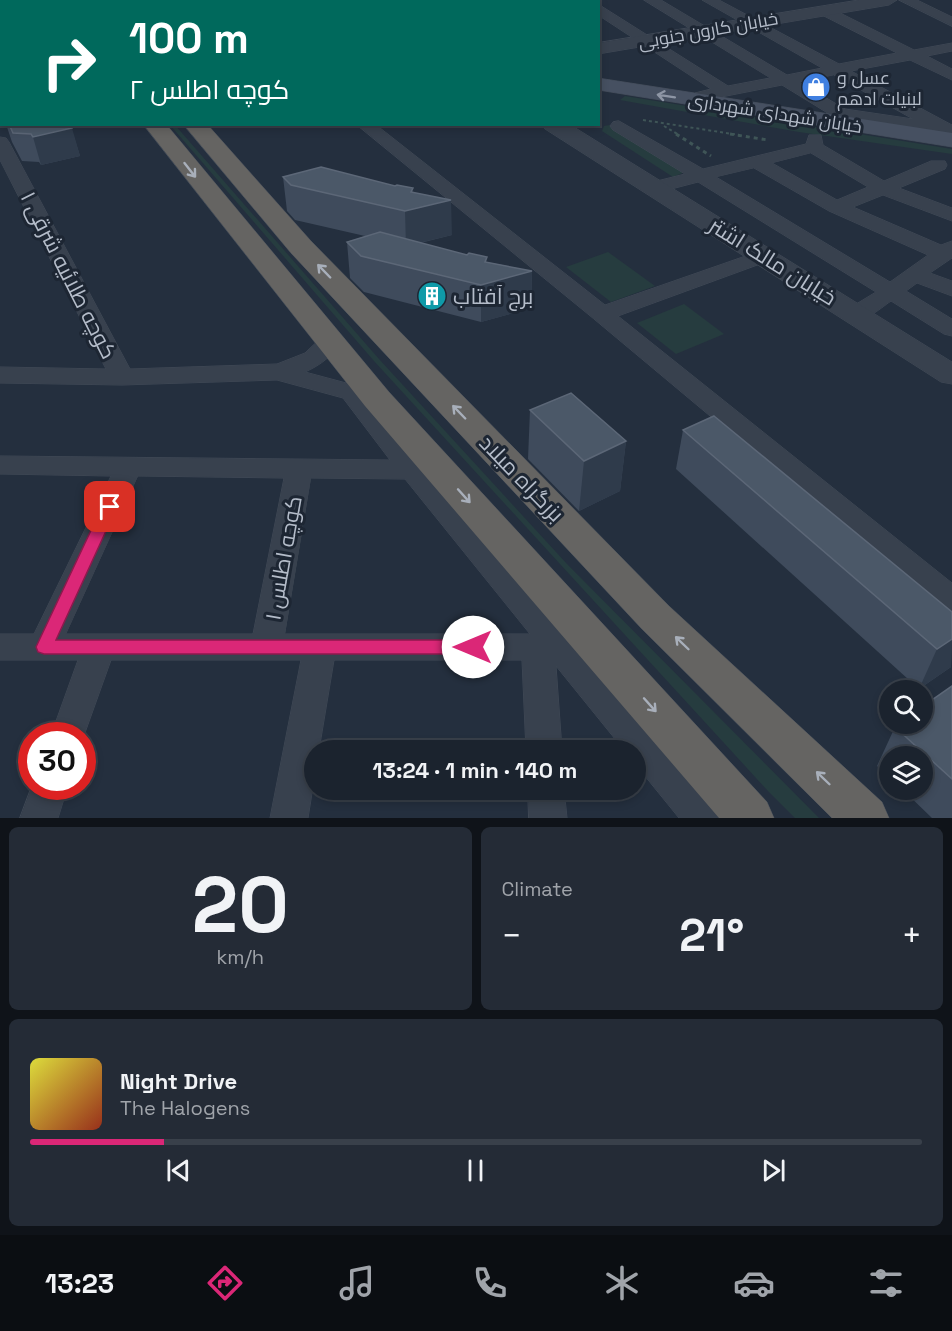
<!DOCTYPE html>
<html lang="en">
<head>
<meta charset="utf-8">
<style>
	body { margin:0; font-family:"Space Grotesk",Cairo,sans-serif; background:#242b36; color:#f1f3f6; height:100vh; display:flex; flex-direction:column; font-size:22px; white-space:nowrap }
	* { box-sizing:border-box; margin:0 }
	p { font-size:20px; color:#a0a4aa }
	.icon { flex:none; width:33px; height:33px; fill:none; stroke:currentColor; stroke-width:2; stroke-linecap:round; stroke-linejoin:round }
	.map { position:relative; height:818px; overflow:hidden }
	.side { display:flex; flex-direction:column; gap:9px; padding:9px; background:#0f1319; flex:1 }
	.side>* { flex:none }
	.guide { position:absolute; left:0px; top:0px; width:600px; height:126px; box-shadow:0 3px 9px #0003,0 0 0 2px #39404a; background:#00695c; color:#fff; overflow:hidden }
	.fabs { position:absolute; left:879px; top:680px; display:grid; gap:12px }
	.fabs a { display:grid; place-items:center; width:54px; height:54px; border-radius:50%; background:#1b232e; box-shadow:0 3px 9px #0003,0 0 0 2px #39404a; font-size:30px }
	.speed { position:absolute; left:18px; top:722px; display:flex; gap:12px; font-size:30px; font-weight:700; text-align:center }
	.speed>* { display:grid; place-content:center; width:78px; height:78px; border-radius:50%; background:#1b232e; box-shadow:0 3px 9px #0003,0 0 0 2px #39404a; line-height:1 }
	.speed .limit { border:9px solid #d22; background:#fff; color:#111 }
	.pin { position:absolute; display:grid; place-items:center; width:51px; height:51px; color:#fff; margin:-26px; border-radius:12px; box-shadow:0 3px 9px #0006 }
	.me { position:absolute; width:66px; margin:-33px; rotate:270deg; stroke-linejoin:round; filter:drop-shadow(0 0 4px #0008) }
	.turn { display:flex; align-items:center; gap:21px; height:126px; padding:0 30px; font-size:27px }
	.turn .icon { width:78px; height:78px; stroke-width:2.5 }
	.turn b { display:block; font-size:42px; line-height:51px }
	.big { font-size:45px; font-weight:600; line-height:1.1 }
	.side .card { flex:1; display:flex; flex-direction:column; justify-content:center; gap:9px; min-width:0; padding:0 21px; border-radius:9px; background:#242b36 }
	.side .dial { align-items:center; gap:0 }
	.dial b { font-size:78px; line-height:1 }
	.song { display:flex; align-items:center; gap:18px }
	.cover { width:72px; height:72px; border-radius:9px; background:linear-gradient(135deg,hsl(60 70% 55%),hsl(10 70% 35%)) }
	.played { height:6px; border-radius:3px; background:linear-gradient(90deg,#db2777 15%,#39404a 15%) }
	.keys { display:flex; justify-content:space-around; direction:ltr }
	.heat { display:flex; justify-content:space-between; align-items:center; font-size:33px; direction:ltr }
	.side .tiles { flex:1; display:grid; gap:9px; grid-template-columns:1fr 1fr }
	.card:last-child { grid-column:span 2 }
	.trip { position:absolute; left:304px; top:740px; width:342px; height:60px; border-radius:30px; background:#1b232e; box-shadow:0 3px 9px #0003,0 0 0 2px #39404a; font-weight:600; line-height:60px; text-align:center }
	.dock { display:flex; height:96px; justify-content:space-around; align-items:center; background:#0b0e12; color:#a0a4aa }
	.dock .icon { width:42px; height:42px }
	.dock .selected { color:#db2777 }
	.dock b { font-size:27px; color:#f1f3f6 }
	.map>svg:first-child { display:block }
	.green { fill:#263c3f }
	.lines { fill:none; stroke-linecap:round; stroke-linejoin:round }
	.minor-casing { stroke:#414a57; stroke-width:1 }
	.tertiary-casing { stroke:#414a57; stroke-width:1 }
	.secondary-casing { stroke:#414a57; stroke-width:1 }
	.trunk-casing { stroke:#434c59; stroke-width:1 }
	.path-far1 { stroke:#3f5557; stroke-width:2; stroke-dasharray:3 3; stroke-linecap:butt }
	.path { stroke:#3f5557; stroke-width:3; stroke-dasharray:4 4; stroke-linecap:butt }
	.minor { fill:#38414e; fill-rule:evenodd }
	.tertiary { fill:#38414e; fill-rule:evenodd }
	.secondary { fill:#465061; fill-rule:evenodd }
	.trunk { fill:#656462; fill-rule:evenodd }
	.wall { fill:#3f4b5c }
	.shaded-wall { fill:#2f3b4b }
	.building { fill:#4b5868; stroke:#5c6777; stroke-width:1.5 }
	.oneway { stroke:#8e96a5 }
	.oneway2 { stroke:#a8afba }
	.route { fill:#db2777; stroke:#8e194d; stroke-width:1.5 }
	.labels { text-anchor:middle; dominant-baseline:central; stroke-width:6; stroke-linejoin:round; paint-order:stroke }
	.far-street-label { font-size:18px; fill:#b4bcc9; stroke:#1d2633 }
	.far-poi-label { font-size:18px; fill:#b4bcc9; stroke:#1d2633; text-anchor:start }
	.street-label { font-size:22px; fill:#b4bcc9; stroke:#1d2633 }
	.poi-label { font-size:22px; fill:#b4bcc9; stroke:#1d2633; text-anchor:start }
</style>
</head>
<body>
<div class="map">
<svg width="952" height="818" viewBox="0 0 952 818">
	<rect width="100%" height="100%" fill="#242f3e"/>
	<g class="green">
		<polygon points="625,96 952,149 952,154 799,132 620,100"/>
		<polygon points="170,125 175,125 379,359 567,564 819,818 795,818 768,791 374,361"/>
		<polygon points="610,125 685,172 673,177 602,131 604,126"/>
		<polygon points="608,252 655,286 611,302 566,267"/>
		<polygon points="684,304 724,334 676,354 637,323"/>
	</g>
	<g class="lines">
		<g class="minor-casing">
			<g id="minor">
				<polygon points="212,0 226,0 227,2 213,2"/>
				<polygon points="392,0 407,0 408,2 393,2"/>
				<polygon points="449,0 463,0 464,2 450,2"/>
				<polygon points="519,0 533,0 534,2 520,2"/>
				<path d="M644,0h17l126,75 35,-7 -120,-68h17l120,64 58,-11 -77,-39 -2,-3 2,-3h10l84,42 38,-7v8l-25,5 25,13v11l-42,-20 -59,11 101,54v10l-20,-5 -6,1 -59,-9 5,5 -3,4h-12l-75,-46 -81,16 -6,-2 -2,-3 2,-3 16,-4 -113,-74v-11l130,82 42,-8zM834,75l79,44 -68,-10 -46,-27z"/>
				<polygon points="899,0 917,0 952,17 952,26"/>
				<path d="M619,121l84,48 103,-25 3,-9h12l2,10 61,36 47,-20h14l2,4 -2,4 -46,19 53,20v13l-69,-26 -30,12 88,38 11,-4v17l-22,15 22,8v15l-35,-13 -11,8 46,28v17l-8,-2 -53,-33c-13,9 -26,22 -43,18l-3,-5 3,-5 28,-17 -178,-110 -42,11 -7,-2 -3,-4 3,-4 36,-9 -72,-44 -3,-4 3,-4zM811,153l57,34 -31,13 -65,-37zM754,168l75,43 99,44 -38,27 -174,-105z"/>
				<polygon points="356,124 375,124 605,305 757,252 764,250 771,252 775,256 771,260 618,316 952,583 952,612 941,609 594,319"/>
				<path d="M0,137l6,1 3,4 121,227 147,-5 28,-11 18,-17 8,-2 8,2 4,5c-10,14 -22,24 -38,31l71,19 4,6 -7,6 49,60 146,171h31l11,4 5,9 -5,9 -19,4 124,146 6,12h-42l-43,-53v-15h-12l-68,-84 6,84h-36l-4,-90h-188l-15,90h-4v24l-7,44h-38l31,-158h-190l-29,81v-6h-31l27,-75h-78v-26h34l77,-158 -111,-2v-18l390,4 -47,-62 -66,-18 -155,5 -122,-2v-16l106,2 -106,-209zM138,476l146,2 -31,156h-187zM311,478l94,1 125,155h-245z"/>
				<polygon points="32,786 68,786 58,818 20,818"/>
				<polygon points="528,789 564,789 567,818 529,818"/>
			</g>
		</g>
		<g class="tertiary-casing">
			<g id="tertiary">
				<polygon points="859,0 897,0 889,5 598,54 598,43"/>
				<polygon points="543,124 569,124 952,362 952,384 941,382 545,129"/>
			</g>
		</g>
		<g class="secondary-casing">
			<g id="secondary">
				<polygon points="301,0 326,0 299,2"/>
				<polygon points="361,0 379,0 381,2 362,2"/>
				<polygon points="598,78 952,133 952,147 598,90"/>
			</g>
		</g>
		<g class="trunk-casing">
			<g id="trunk">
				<polygon points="39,0 57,0 58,2 40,2"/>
				<polygon points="73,0 91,0 93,2 74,2"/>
				<polygon points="143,124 166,124 389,392 767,802 774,818 719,818 365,406"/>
				<polygon points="183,124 207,124 311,241 669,606 882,802 889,818 832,818 641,628 291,253"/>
			</g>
		</g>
		<g class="path-far1">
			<polyline points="643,120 739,135"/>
			<polyline points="664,126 679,135"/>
		</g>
		<g class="path">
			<polyline points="676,134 711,156"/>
			<polyline points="730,134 768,140"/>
		</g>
		<use href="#minor" class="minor"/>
		<use href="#tertiary" class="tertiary"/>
		<use href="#secondary" class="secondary"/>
		<use href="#trunk" class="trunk"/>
	</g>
	<g class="wall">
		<polygon points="0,46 2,46 2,98 0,97"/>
		<polygon points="6,124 70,124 80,156 41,165 39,162 22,161 12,142"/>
		<polygon points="283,177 413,192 452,235 420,243 487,262 532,271 531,308 481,322 364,292 350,278 347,242 365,236 295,220 287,211"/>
		<polygon points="530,410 626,441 620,491 579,511 528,459"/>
		<polygon points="683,430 952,612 951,667 919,689 676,469"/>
		<polygon points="952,686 952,818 932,818 902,789 922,789 922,756 890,756 890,777 877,766 895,727"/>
	</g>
	<g class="shaded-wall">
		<polygon points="72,128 80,156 41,165 33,137"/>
		<polygon points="413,188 414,209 451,200 452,235 406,246 405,211"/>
		<polygon points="487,257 486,283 532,271 531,308 481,322 481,285"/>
		<polygon points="626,441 620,491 579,511 584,461"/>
		<polygon points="952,639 951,667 919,689 937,649"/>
	</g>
	<g class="building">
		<polygon points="0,46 2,46 2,80 0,79"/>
		<polygon points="9,124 70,124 72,128 33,137 31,134 13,133"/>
		<polygon points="321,167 395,186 397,185 413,188 411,192 451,200 405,211 291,185 283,177"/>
		<polygon points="380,232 467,255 469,253 487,257 485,262 532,271 481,285 361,256 347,242"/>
		<polygon points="571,393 626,441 584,461 530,410"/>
		<polygon points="714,416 952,612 952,639 937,649 683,430"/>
		<polygon points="952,686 952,779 895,727 900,723 922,723 922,707"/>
	</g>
	<defs><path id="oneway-shaft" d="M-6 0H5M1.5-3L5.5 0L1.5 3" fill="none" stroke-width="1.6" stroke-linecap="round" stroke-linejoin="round" transform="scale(1.5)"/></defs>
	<use class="oneway" href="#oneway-shaft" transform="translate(666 96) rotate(-171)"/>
	<g class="oneway2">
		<use href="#oneway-shaft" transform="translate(190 170) rotate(52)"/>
		<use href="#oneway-shaft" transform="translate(324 271) rotate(-134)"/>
		<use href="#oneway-shaft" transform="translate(459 412) rotate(-134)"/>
		<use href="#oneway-shaft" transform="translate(464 496) rotate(48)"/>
		<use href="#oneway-shaft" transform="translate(682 643) rotate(-136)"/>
		<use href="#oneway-shaft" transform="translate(650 705) rotate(48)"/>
		<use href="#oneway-shaft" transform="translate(823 778) rotate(-136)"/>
	</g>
	<polygon class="route" points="110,502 115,503 117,507 56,640 473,640 479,642 481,647 479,652 473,654 44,654 38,652 36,647 102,507 104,503"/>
	<defs>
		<g id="shop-disc" transform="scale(1.5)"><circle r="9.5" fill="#3f7fe0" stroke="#1d2633"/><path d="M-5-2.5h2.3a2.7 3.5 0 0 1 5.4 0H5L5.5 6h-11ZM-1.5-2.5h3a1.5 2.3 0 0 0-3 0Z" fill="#fff"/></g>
		<g id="building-disc" transform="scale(1.5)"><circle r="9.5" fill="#0f9aa8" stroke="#1d2633"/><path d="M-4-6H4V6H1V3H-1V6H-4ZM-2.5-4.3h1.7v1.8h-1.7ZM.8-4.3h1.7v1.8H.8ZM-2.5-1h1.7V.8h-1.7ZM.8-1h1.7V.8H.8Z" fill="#fff"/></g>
	</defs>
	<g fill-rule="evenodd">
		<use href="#shop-disc" x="816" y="87"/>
		<use href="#building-disc" x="432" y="296"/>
	</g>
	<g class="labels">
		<g class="far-street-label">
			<text transform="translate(708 30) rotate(-10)">خیابان کارون جنوبی</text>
			<text transform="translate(775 113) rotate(9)">خیابان شهدای شهرداری</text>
		</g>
		<g class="far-poi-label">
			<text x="837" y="77">عسل و<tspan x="837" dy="21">لبنیات ادهم</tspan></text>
		</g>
		<g class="street-label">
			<text transform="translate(773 261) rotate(32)">خیابان مالک اشتر</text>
			<text transform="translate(69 275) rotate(63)">کوچه طلائیه شرقی ۱</text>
			<text transform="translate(522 478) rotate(46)">بزرگراه میلاد</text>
			<text transform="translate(283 558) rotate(-80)">کوچه اطلس ۱</text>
		</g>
		<g class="poi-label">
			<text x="453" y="296">برج آفتاب</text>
		</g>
	</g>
</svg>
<div class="fabs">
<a><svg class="icon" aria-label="search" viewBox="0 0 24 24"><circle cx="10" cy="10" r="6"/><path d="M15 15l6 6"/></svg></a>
<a><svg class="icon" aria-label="layers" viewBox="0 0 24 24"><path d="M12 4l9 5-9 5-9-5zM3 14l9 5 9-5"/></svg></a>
</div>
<div class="speed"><div class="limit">30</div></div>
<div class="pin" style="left:110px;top:507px;background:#d93025"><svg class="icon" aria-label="arrive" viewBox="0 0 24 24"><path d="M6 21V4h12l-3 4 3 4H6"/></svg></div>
<svg class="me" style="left:473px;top:647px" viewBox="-20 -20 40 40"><circle r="19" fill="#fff"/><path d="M0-13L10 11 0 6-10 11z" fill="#db2777"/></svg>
<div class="trip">13:24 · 1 min · 140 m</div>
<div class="guide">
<div class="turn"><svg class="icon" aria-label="right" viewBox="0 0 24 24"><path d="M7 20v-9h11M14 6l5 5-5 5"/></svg><div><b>100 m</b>کوچه اطلس ۲</div></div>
</div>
</div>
<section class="side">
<div class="tiles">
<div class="card dial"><b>20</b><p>km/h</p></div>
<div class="card"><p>Climate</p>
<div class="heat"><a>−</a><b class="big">21°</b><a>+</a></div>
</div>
<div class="card">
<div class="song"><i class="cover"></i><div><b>Night Drive</b><p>The Halogens</p></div></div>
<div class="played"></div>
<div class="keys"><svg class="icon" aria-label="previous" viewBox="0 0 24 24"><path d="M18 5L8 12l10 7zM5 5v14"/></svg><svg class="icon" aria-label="pause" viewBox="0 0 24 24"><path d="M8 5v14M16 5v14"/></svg><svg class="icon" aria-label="next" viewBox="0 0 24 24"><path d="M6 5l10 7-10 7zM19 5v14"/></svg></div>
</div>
</div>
</section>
<nav class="dock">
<b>13:23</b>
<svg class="icon selected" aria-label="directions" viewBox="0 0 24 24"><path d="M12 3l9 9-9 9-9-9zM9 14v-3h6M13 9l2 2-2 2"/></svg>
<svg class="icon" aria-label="music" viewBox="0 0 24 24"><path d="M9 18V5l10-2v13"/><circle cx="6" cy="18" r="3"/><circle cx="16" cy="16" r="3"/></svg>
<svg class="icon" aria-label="phone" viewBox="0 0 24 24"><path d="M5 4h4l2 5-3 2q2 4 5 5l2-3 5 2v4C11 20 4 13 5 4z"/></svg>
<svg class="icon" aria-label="climate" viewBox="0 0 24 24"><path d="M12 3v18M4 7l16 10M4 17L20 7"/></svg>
<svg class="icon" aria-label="car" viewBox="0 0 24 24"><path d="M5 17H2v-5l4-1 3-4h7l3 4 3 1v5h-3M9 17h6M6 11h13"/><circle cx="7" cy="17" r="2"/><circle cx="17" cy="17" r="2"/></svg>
<svg class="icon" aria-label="filters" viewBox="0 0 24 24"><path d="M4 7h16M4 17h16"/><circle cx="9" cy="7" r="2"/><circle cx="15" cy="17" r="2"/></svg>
</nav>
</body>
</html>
